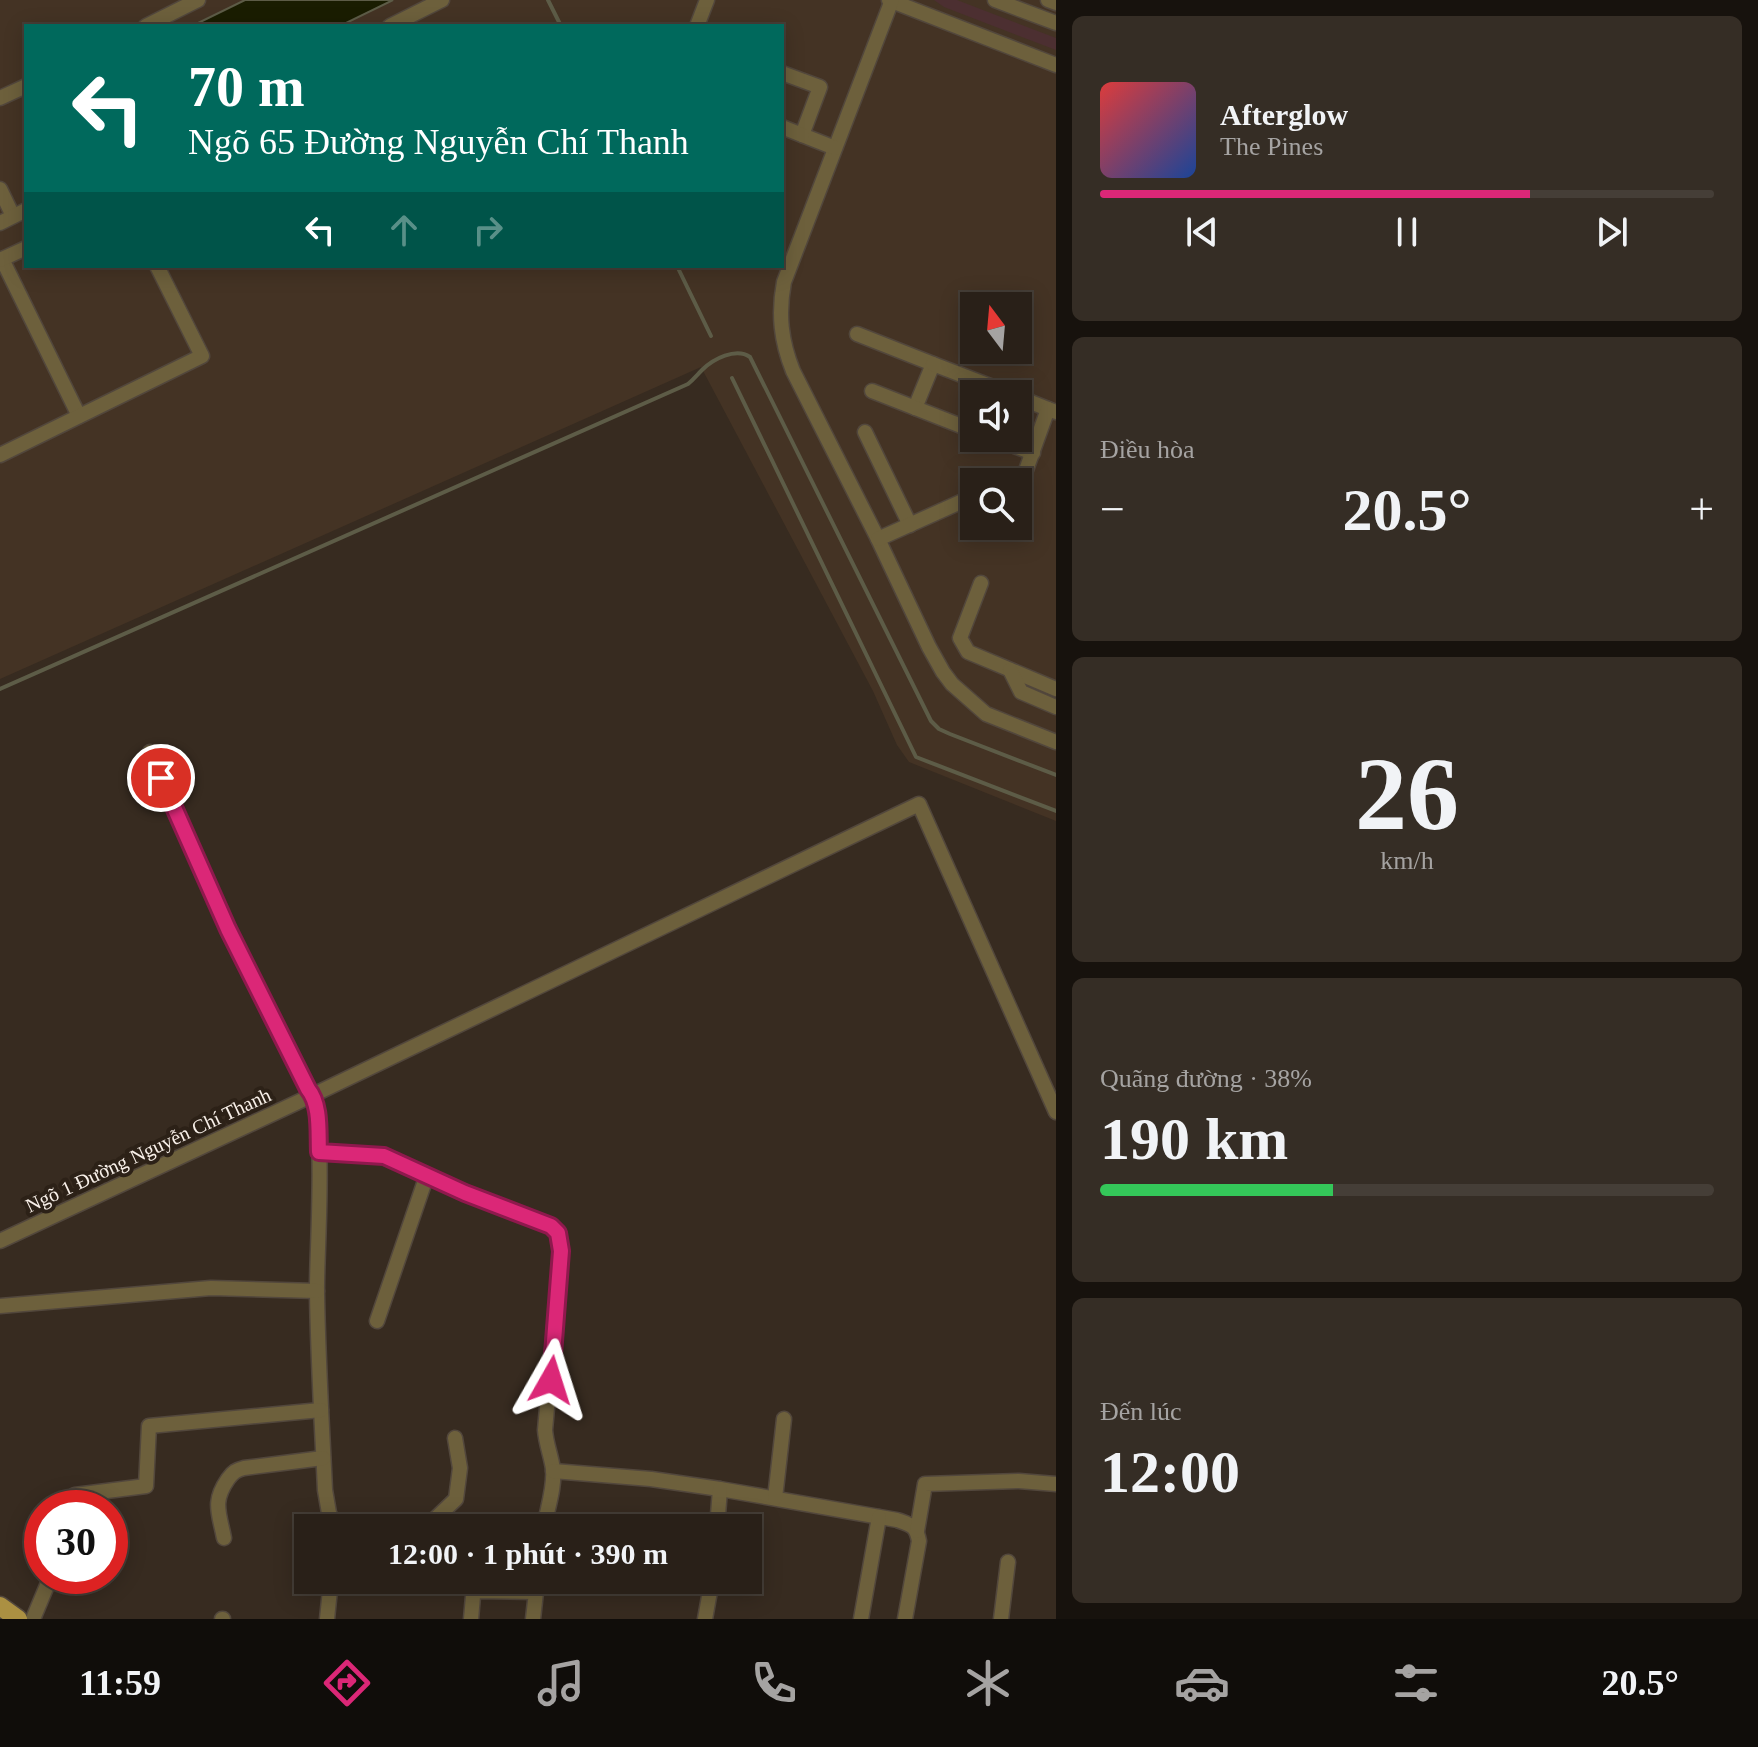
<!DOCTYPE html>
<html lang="vi">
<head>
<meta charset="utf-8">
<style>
	body { margin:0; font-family:Georgia,serif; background:#352d25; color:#f1f3f6; height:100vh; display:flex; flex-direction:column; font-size:30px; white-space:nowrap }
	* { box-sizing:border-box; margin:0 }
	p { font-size:26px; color:#a5a3a2 }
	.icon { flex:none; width:44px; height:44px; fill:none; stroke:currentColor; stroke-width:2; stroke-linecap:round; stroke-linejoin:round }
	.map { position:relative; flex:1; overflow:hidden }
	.side { display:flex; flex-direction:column; gap:16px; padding:16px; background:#17120d; width:702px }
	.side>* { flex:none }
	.top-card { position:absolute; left:24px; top:24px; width:760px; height:244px; border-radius:0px; box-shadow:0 4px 20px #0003,0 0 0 2px #453e37; background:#00695c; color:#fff; overflow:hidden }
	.needle { width:52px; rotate:344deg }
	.tools { position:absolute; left:960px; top:292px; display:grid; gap:16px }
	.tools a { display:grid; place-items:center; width:72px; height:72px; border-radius:0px; background:#292018; box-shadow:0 4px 20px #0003,0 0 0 2px #453e37; font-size:40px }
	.speed { position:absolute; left:24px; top:1490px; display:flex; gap:16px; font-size:40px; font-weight:700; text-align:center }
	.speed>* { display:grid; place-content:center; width:104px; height:104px; border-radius:50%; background:#292018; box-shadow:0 4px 20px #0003,0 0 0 2px #453e37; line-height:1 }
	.speed .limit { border:12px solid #d22; background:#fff; color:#111 }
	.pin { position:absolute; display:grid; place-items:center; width:68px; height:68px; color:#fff; margin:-34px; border:4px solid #fff; border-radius:50%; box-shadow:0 2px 8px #0007 }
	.me { position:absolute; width:88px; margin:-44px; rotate:6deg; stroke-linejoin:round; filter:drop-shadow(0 0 6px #0008) }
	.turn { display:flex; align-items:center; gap:28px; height:168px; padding:0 32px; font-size:36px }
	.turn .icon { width:104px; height:104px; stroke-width:2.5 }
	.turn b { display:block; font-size:56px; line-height:68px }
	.lanes { display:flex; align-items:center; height:76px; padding:0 32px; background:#0003; justify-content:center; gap:40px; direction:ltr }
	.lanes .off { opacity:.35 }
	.big { font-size:60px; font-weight:600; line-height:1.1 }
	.side .card { flex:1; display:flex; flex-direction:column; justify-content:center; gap:12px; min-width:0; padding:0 28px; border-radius:12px; background:#352d25 }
	.side .dial { align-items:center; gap:0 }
	.dial b { font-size:104px; line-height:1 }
	.song { display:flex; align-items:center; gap:24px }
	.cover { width:96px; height:96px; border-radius:12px; background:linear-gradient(135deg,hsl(0 70% 55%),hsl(220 70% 35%)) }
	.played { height:8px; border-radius:4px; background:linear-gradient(90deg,#db2777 70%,#453e37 70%) }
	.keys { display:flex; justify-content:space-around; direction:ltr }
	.heat { display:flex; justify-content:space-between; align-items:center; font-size:44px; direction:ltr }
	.charge { height:12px; border-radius:6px; background:linear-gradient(90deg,#34c759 38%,#453e37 0) }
	.trip { position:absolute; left:294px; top:1514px; width:468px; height:80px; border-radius:0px; background:#292018; box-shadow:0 4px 20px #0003,0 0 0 2px #453e37; font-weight:600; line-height:80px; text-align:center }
	.tabs { display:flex; height:128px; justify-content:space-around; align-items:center; background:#100d0a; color:#a5a3a2 }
	.tabs .icon { width:56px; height:56px }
	.tabs .on { color:#db2777 }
	.tabs b { font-size:36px; color:#f1f3f6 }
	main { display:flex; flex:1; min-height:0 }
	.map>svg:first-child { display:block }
	.built { fill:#443324; fill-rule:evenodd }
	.green { fill:#4c2f31 }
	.water { fill:#1a1d01; stroke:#5d5c47; stroke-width:2 }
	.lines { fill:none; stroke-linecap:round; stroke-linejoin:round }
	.stream { stroke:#5d5c47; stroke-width:4 }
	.minor-casing { stroke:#52473c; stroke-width:17 }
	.major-casing { stroke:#52473c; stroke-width:21 }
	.minor { stroke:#6d603c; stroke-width:14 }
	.major { stroke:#ab9042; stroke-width:18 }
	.route-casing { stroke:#8e194d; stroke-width:20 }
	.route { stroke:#db2777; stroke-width:14 }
	.labels { text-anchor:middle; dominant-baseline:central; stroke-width:8; stroke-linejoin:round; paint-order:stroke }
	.street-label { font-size:20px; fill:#f8f0e9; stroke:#2c2117 }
</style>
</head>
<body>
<main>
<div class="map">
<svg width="1056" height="1619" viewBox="0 0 1056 1619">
	<rect width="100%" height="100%" fill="#372b20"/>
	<path class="built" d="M0,0h1056v821l-147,-59 -12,-17 -24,-54 -172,-324 -701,312zM26,26h756v240h-756zM974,306h44v44h-44zM974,394h44v44h-44zM974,482h44v44h-44z"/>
	<polygon class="green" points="934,0 957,0 1056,38 1056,50 944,7"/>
	<polygon class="water" points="245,0 393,0 340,26 192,26"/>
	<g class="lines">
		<g class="stream">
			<polyline points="548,0 561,26"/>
			<polyline points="677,266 711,336"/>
			<polyline points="732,378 916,757 1056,811"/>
			<path d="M0,689l688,-305c6,-5 9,-9 14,-14 11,-11 34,-23 48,-13l181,364 8,8 11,5 106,41"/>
		</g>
		<g class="minor-casing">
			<g id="minor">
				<polyline points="889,0 1056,65"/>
				<path d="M892,0l-108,282c-6,32 -3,59 9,89l85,168 51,108 14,25 9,12 34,30 70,28"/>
				<polyline points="995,0 1056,23"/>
				<polyline points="1048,0 1056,3"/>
				<polyline points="146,26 198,0"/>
				<polyline points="390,26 442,0"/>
				<polyline points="697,26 707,0"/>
				<polyline points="782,73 820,87 802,135 835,148"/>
				<polyline points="0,98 26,86"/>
				<polyline points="782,127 802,135"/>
				<polyline points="0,189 13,216"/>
				<polyline points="0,223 26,210"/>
				<polyline points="2,259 79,416"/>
				<polyline points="0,260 26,248"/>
				<polyline points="857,334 933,364 915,408"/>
				<polyline points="933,364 1011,394"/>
				<polyline points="872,391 974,431"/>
				<polyline points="1018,397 1048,409"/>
				<polyline points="865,432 910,525"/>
				<polyline points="993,438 1033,453"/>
				<polyline points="0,455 202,356 157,266"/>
				<polyline points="1006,482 1025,473 1048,409 1056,412"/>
				<polyline points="878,539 974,496"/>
				<polyline points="981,583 960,638 968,652 1056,689"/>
				<polyline points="1010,670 1021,692 1056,707"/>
				<path d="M150,752l78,177 80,160c20,25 8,166 9,205 1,66 5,131 8,196l4,23 7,15"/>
				<path d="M319,1152l65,4 81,37 86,33 7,7 3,18 -16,179c1,14 6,25 8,39 2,19 -6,40 -9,59"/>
				<polyline points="0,1241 313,1095 919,804 1056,1112"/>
				<polyline points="0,1306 211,1288 317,1291"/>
				<polyline points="377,1321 427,1175"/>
				<path d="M553,1471l98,8 69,10 177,31c14,5 19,5 22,21l-14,78"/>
				<polyline points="775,1498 784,1419"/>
				<polyline points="72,1508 75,1495 146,1486 149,1426 321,1410"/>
				<polyline points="378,1528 434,1520 456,1499 460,1468 455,1438"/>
				<polyline points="717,1528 720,1489"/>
				<polyline points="917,1531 925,1484 1019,1481 1056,1484"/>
				<path d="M224,1538c-5,-26 -12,-36 4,-59 5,-7 8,-9 16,-11l79,-10"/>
				<polyline points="33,1619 51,1576"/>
				<polyline points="222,1619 223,1619"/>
				<polyline points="327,1619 331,1580"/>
				<polyline points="471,1619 473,1596 476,1591 536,1592 538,1580"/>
				<polyline points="533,1619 536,1592"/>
				<polyline points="705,1619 712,1580"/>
				<polyline points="861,1619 879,1517"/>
				<polyline points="1001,1619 1008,1562"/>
			</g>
		</g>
		<g class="major-casing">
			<polyline id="major" points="0,1606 18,1619"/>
		</g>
		<use href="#minor" class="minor"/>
		<use href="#major" class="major"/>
	</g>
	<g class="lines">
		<g class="route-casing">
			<path id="route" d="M161,778l67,151 80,160c13,16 10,43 11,63l65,4 81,37 86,33 7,7 3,18 -10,129"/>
		</g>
		<use href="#route" class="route"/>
	</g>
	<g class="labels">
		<g class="street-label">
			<text transform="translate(148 1150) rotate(-25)">Ngõ 1 Đường Nguyễn Chí Thanh</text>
		</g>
	</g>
</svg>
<div class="tools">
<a><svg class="needle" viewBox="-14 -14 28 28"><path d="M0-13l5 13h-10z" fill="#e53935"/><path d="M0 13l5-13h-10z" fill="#a5a3a2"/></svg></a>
<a><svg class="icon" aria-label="sound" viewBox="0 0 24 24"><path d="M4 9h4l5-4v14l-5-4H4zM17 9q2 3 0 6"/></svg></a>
<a><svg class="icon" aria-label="search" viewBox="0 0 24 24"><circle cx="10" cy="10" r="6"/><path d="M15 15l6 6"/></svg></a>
</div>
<div class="speed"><div class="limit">30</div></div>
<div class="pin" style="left:161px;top:778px;background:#d93025"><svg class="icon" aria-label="arrive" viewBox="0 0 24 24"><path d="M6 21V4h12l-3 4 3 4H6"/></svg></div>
<svg class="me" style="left:551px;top:1380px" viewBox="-20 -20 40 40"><path d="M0-17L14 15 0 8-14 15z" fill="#db2777" stroke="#fff" stroke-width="4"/></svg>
<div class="trip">12:00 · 1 phút · 390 m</div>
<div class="top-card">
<div class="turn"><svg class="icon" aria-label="left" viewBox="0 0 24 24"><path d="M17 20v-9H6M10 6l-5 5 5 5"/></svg><div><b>70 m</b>Ngõ 65 Đường Nguyễn Chí Thanh</div></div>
<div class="lanes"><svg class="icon" aria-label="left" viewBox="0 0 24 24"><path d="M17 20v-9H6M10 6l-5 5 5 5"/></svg><svg class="icon off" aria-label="ahead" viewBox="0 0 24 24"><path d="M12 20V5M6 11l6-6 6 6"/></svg><svg class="icon off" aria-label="right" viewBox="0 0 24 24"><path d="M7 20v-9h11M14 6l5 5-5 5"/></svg></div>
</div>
</div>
<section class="side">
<div class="card">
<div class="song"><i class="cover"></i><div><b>Afterglow</b><p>The Pines</p></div></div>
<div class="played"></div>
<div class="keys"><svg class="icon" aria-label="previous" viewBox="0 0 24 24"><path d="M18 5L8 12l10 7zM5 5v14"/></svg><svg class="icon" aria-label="pause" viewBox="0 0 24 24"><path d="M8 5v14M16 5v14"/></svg><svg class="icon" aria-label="next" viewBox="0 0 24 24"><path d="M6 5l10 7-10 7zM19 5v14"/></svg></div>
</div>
<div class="card"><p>Điều hòa</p>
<div class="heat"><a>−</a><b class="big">20.5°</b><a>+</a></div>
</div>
<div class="card dial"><b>26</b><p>km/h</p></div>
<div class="card"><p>Quãng đường · 38%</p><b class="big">190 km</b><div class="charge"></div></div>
<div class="card"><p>Đến lúc</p><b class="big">12:00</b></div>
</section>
</main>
<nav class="tabs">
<b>11:59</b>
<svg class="icon on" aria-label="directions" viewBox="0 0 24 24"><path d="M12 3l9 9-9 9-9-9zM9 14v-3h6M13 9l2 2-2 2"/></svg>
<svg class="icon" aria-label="music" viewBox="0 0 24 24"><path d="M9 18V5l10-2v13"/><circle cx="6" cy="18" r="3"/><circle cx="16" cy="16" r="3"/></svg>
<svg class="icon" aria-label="phone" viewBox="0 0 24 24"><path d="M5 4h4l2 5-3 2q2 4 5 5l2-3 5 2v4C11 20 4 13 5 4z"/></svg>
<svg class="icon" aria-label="climate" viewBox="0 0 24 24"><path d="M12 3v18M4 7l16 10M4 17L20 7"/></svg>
<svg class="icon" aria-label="car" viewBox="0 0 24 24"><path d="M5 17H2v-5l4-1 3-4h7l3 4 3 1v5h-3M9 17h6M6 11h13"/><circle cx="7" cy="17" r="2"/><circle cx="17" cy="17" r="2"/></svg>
<svg class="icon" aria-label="filters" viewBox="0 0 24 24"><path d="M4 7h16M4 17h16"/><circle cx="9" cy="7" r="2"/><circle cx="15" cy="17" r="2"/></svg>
<b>20.5°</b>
</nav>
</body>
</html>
